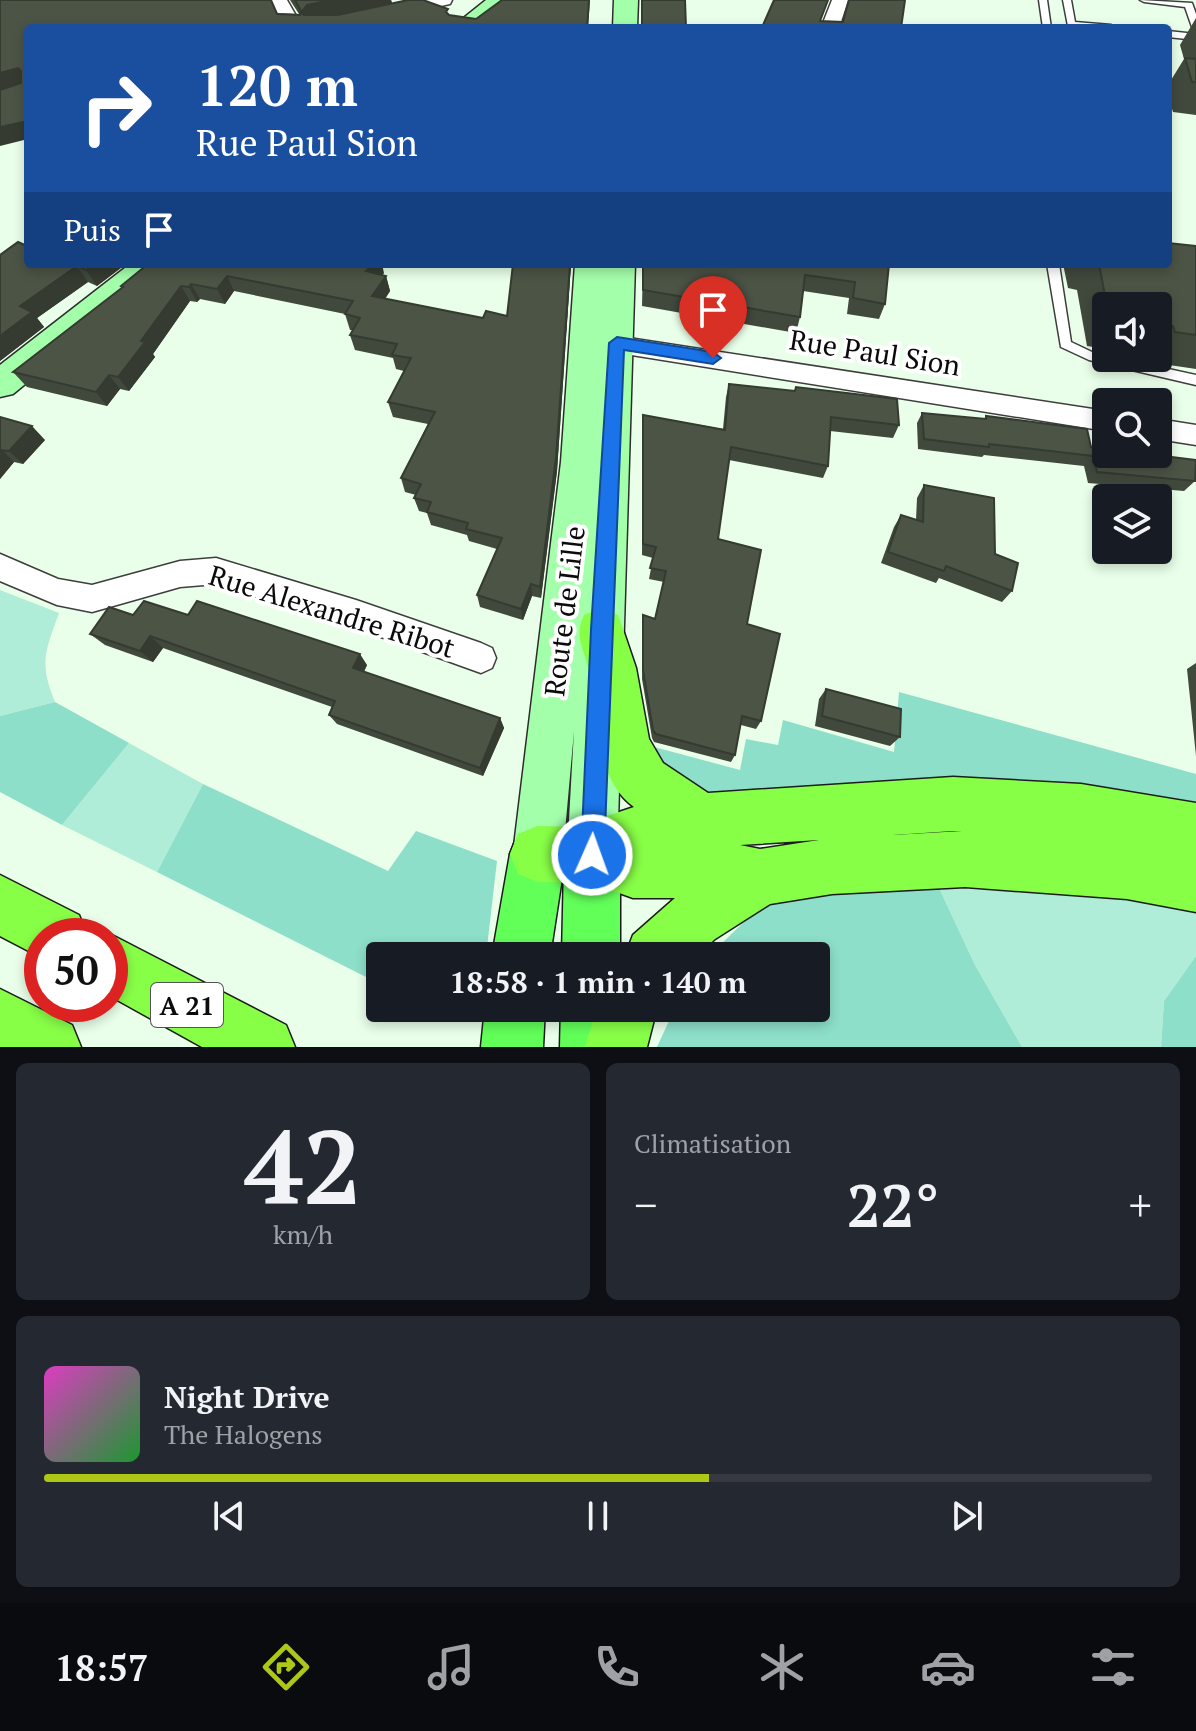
<!DOCTYPE html>
<html lang="fr">
<head>
<meta charset="utf-8">
<style>
	body { margin:0; font-family:"PT Serif",serif; background:#242831; color:#f1f3f6; height:100vh; display:flex; flex-direction:column; font-size:30px; white-space:nowrap }
	* { box-sizing:border-box; margin:0 }
	p { font-size:26px; color:#9ea1a6 }
	.icon { flex:none; width:44px; height:44px; fill:none; stroke:currentColor; stroke-width:2; stroke-linecap:round; stroke-linejoin:round }
	.map { position:relative; height:1047px; overflow:hidden }
	.side { display:flex; flex-direction:column; gap:16px; padding:16px; background:#0d0f14; flex:1 }
	.side>* { flex:none }
	.hud { position:absolute; left:24px; top:24px; width:1148px; height:244px; border-radius:8px; box-shadow:0 4px 12px #0003; background:#1a4fa0; color:#fff; overflow:hidden }
	.fabs { position:absolute; left:1092px; top:292px; display:grid; gap:16px }
	.fabs a { display:grid; place-items:center; width:80px; height:80px; border-radius:8px; background:#171b24; box-shadow:0 4px 12px #0003; font-size:40px }
	.speed { position:absolute; left:24px; top:918px; display:flex; gap:16px; font-size:40px; font-weight:700; text-align:center }
	.speed>* { display:grid; place-content:center; width:104px; height:104px; border-radius:50%; background:#171b24; box-shadow:0 4px 12px #0003; line-height:1 }
	.speed .limit { border:12px solid #d22; background:#fff; color:#111 }
	.pin { position:absolute; display:grid; place-items:center; width:68px; height:68px; color:#fff; margin:-82px -34px; border-radius:50% 50% 50% 0; rotate:-45deg; box-shadow:0 0 8px #0007 }
	.pin .icon { rotate:45deg }
	.me { position:absolute; width:88px; margin:-44px; rotate:2deg; stroke-linejoin:round; filter:drop-shadow(0 0 6px #0008) }
	.turn { display:flex; align-items:center; gap:28px; height:168px; padding:0 40px; font-size:36px }
	.turn .icon { width:104px; height:104px; stroke-width:2.5 }
	.turn b { display:block; font-size:56px; line-height:68px }
	.then { display:flex; align-items:center; height:76px; padding:0 40px; background:#0003; gap:16px; font-size:30px }
	.big { font-size:60px; font-weight:600; line-height:1.1 }
	.side .widget { flex:1; display:flex; flex-direction:column; justify-content:center; gap:12px; min-width:0; padding:0 28px; border-radius:12px; background:#242831 }
	.side .dial { align-items:center; gap:0 }
	.dial b { font-size:104px; line-height:1 }
	.song { display:flex; align-items:center; gap:24px }
	.cover { width:96px; height:96px; border-radius:12px; background:linear-gradient(135deg,hsl(310 70% 55%),hsl(130 70% 35%)) }
	.played { height:8px; border-radius:4px; background:linear-gradient(90deg,#aec717 60%,#363941 60%) }
	.keys { display:flex; justify-content:space-around; direction:ltr }
	.heat { display:flex; justify-content:space-between; align-items:center; font-size:44px; direction:ltr }
	.side .tiles { flex:1; display:grid; gap:16px; grid-template-columns:1fr 1fr }
	.widget:last-child { grid-column:span 2 }
	.trip { position:absolute; left:366px; top:942px; width:464px; height:80px; border-radius:8px; background:#171b24; box-shadow:0 4px 12px #0003; font-weight:600; line-height:80px; text-align:center }
	.tab-bar { display:flex; height:128px; justify-content:space-around; align-items:center; background:#090b0e; color:#9ea1a6 }
	.tab-bar .icon { width:56px; height:56px }
	.tab-bar .current { color:#aec717 }
	.tab-bar b { font-size:36px; color:#f1f3f6 }
	.map>svg:first-child { display:block }
	.green { fill:#afedd8 }
	.forest { fill:#8ddfc9 }
	.lines { fill:none; stroke-linecap:round; stroke-linejoin:round }
	.lane-casing { stroke:#3e3e3e; stroke-width:3 }
	.street-casing { stroke:#3e3e3e; stroke-width:3 }
	.secondary-casing { stroke:#2d2d2d; stroke-width:3 }
	.primary-casing { stroke:#1c1c1c; stroke-width:3 }
	.highway-casing { stroke:#1c1c1c; stroke-width:3 }
	.lane { fill:#fff; fill-rule:evenodd }
	.street { fill:#fff; fill-rule:evenodd }
	.secondary { fill:#a4ffab; fill-rule:evenodd }
	.primary { fill:#62ff59; fill-rule:evenodd }
	.highway { fill:#88ff47; fill-rule:evenodd }
	.wall { fill:#41483c }
	.shaded-wall { fill:#353b31 }
	.building { fill:#4c5446; stroke:#353b31; stroke-width:2 }
	.route { fill:#1a73e8; stroke:#114b97; stroke-width:2 }
	.labels { text-anchor:middle; dominant-baseline:central; stroke-width:8; stroke-linejoin:round; paint-order:stroke }
	.shield { fill:#fff; stroke:#545454; stroke-width:2 }
	.shield-label { font-size:26px; font-weight:bold; fill:#0b0b0b }
	.street-label { font-size:28px; fill:#0b0b0b; stroke:#fff }
</style>
</head>
<body>
<div class="map">
<svg width="1196" height="1047" viewBox="0 0 1196 1047">
	<rect width="100%" height="100%" fill="#e9ffe9"/>
	<g class="green">
		<path d="M0,590l59,23c-14,39 -20,49 -4,89l-55,14z"/>
		<polygon points="129,743 203,784 157,872 62,825"/>
		<polygon points="939,888 1126,895 1196,907 1196,956 1164,1001 1161,1047 1022,1047 975,965"/>
	</g>
	<g class="forest">
		<polygon points="899,692 1196,774 1196,810 682,791 643,744 740,770 746,739 778,745 783,720 894,752"/>
		<polygon points="55,702 129,743 62,825 0,792 0,716"/>
		<polygon points="203,784 388,871 416,831 497,861 486,956 380,956 380,984 157,872"/>
		<polygon points="825,887 939,888 975,965 1022,1047 657,1047 675,1008 816,1008 816,956 709,956 760,906"/>
		<polygon points="1196,956 1196,1047 1161,1047 1164,1001"/>
	</g>
	<g class="lines">
		<g class="lane-casing">
			<g id="lane">
				<polygon points="1039,0 1047,0 1051,28 1043,28"/>
				<polygon points="1063,0 1071,0 1075,22 1111,25 1115,28 1068,26"/>
				<polygon points="1140,0 1192,3 1196,14 1196,30 1192,27 1185,7 1144,2"/>
				<polygon points="1168,31 1196,34 1196,40 1168,37"/>
				<polygon points="1047,264 1059,264 1071,342 1092,352 1106,355 1106,358 1118,358 1196,375 1196,385 1089,360 1061,347"/>
			</g>
		</g>
		<g class="street-casing">
			<g id="street">
				<polygon points="271,0 287,0 303,28 285,28"/>
				<polygon points="422,0 452,0 450,4 341,28 309,28 312,24"/>
				<polygon points="832,0 848,0 839,28 821,28"/>
				<polygon points="596,333 1106,411 1106,431 588,348 584,342 588,336"/>
				<polygon points="1158,419 1196,425 1196,445 1158,439"/>
				<polygon points="0,554 58,579 92,585 180,561 216,558 356,600 481,643 492,648 496,658 492,668 481,673 356,628 216,584 180,587 92,612 57,605 0,581"/>
			</g>
		</g>
		<g class="secondary-casing">
			<g id="secondary">
				<polygon points="486,0 513,0 479,28 451,28"/>
				<polygon points="614,0 638,0 637,28 613,28"/>
				<polygon points="130,264 167,264 162,272 13,394 0,397 0,365"/>
				<polygon points="575,264 635,264 617,855 610,873 592,880 574,873 567,855 574,731 563,854 556,872 538,879 520,872 513,854 561,462"/>
			</g>
		</g>
		<g class="primary-casing">
			<g id="primary">
				<polygon points="538,826 558,834 565,853 572,835 592,827 612,835 620,855 620,956 562,956 564,865 550,956 492,956 510,854 518,834"/>
				<polygon points="485,1008 545,1008 543,1047 481,1047"/>
				<polygon points="561,1008 621,1008 622,1047 560,1047"/>
			</g>
		</g>
		<g class="highway-casing">
			<g id="highway">
				<path d="M601,608l17,7 18,53 13,71 14,24 45,30 245,-16 128,7 115,19v109l-69,-13 -162,-12 -133,7 -62,10 -55,35 -18,17h-72l8,-21 42,-37h-42l-41,-15 -54,-1 -20,-8 -8,-20 8,-20 20,-8 48,1 18,-10 30,-10c-40,-28 -38,-96 -46,-139 -5,-23 -14,-31 -4,-53zM953,831h9l-69,4zM819,840l-59,9 -20,-4z"/>
				<polygon points="0,875 79,915 87,936 42,936 42,958 0,936"/>
				<polygon points="110,934 286,1025 295,1047 202,1047 110,996 110,936 106,936"/>
				<polygon points="0,989 72,1025 81,1047 0,1047"/>
				<polygon points="597,1008 657,1008 647,1047 585,1047"/>
			</g>
		</g>
		<use href="#lane" class="lane"/>
		<use href="#street" class="street"/>
		<use href="#secondary" class="secondary"/>
		<use href="#primary" class="primary"/>
		<use href="#highway" class="highway"/>
	</g>
	<g class="wall">
		<polygon points="0,0 299,14 290,0 391,0 392,3 449,15 476,19 502,0 590,0 588,28 28,28 28,139"/>
		<polygon points="1196,18 1196,115 1173,112 1168,95 1168,85 1184,59 1180,45"/>
		<polygon points="27,246 28,264 126,264 97,286 88,282 37,318 44,327 0,361"/>
		<polygon points="1196,246 1196,369 1149,362 1149,358 1158,358 1158,306 1106,306 1106,349 1087,346 1077,290 1068,288 1063,264 1168,264"/>
		<polygon points="148,264 384,273 382,275 386,276 390,291 385,299 483,318 507,316 513,264 571,264 557,471 541,598 532,596 523,620 480,607 477,595 497,549 469,541 467,535 431,525 427,513 419,511 414,498 416,495 405,492 401,478 428,424 393,417 388,402 404,371 396,369 393,358 355,350 350,335 352,330 350,330 345,314 234,291 225,304 200,299 197,302 190,301 153,354 155,357 129,391 120,389 107,406 27,387 13,372 122,288 121,286"/>
		<polygon points="643,264 889,264 885,304 879,319 847,314 849,298 803,291 800,317 796,333 642,306"/>
		<polygon points="729,384 794,391 796,387 899,425 893,438 830,431 828,466 823,478 729,460 718,539 747,624 761,721 756,729 741,725 735,755 731,762 654,742 652,738 642,679 643,615 655,619 664,582 649,579 653,558 642,555 643,415 723,429 726,397"/>
		<polygon points="922,413 984,419 986,416 1091,447 1195,481 1184,491 1088,483 1084,466 984,455 982,457 918,449 917,423"/>
		<polygon points="0,417 45,440 23,464 14,462 0,479"/>
		<polygon points="924,485 995,554 1012,591 1002,602 939,578 936,583 881,563 894,527 901,515 916,520 917,498"/>
		<polygon points="133,615 188,615 367,665 364,672 500,718 504,728 483,776 337,724 329,715 332,707 163,648 153,662 105,645 90,634"/>
		<polygon points="1196,663 1196,756 1187,669"/>
		<polygon points="826,689 900,737 890,746 815,726 819,699"/>
	</g>
	<g class="shaded-wall">
		<polygon points="332,0 391,0 392,3 311,21 301,13 307,5"/>
		<polygon points="18,68 27,84 0,92 0,73"/>
		<polygon points="28,121 28,139 0,146 0,127"/>
		<polygon points="95,264 126,264 97,286 86,270"/>
		<polygon points="371,264 382,264 384,273 371,287 366,271"/>
		<polygon points="570,264 571,264 557,471 541,598 540,587"/>
		<polygon points="77,266 88,282 37,318 44,327 0,361 0,336 20,306"/>
		<polygon points="227,276 234,291 225,304 217,289"/>
		<polygon points="386,276 390,291 377,311 372,296"/>
		<polygon points="191,284 200,299 197,302 189,287"/>
		<polygon points="181,286 190,301 153,354 155,357 129,391 118,377 141,341"/>
		<polygon points="109,375 120,389 107,406 96,392"/>
		<polygon points="32,426 45,440 23,464 9,451"/>
		<polygon points="1,449 14,462 0,479 0,450"/>
		<polygon points="531,584 532,596 523,620 521,609"/>
		<polygon points="150,636 163,648 153,662 140,651"/>
		<polygon points="360,654 367,665 360,679 353,668"/>
		<polygon points="500,718 504,728 483,776 480,768"/>
	</g>
	<g class="building">
		<polygon points="0,0 271,0 277,14 300,15 301,11 295,0 332,0 307,5 301,13 304,15 338,15 408,0 423,0 448,9 446,12 449,15 476,19 502,0 589,0 587,28 28,28 28,121 0,127 0,90 21,83 21,71 18,68 0,73"/>
		<polygon points="642,0 685,0 686,28 642,28"/>
		<polygon points="774,0 828,0 820,21 843,22 849,0 905,0 901,28 766,28 767,26 763,25"/>
		<polygon points="1185,58 1196,59 1196,82 1192,82"/>
		<polygon points="18,242 27,246 28,245 28,264 95,264 86,270 77,266 20,306 32,312 0,336 0,255"/>
		<polygon points="1168,243 1196,246 1196,335 1175,332 1173,326 1158,324 1158,306 1107,306 1099,264 1168,264"/>
		<polygon points="148,264 373,264 366,271 386,276 372,296 483,318 486,311 507,316 513,264 570,264 556,457 540,587 531,584 521,609 477,595 502,538 466,529 468,523 427,512 431,502 414,498 421,484 401,478 435,412 388,402 411,358 392,355 397,344 350,335 360,318 345,314 353,301 227,276 217,289 191,284 189,287 181,286 141,341 145,342 118,377 109,375 96,392 13,372 123,287 121,286"/>
		<polygon points="643,264 889,264 885,304 853,298 855,282 805,275 800,317 643,290"/>
		<polygon points="729,384 795,391 796,387 897,399 899,425 831,417 828,466 731,447 718,539 761,550 747,624 780,634 761,721 742,716 735,755 656,734 653,730 643,670 643,615 655,619 666,571 650,568 656,547 643,544 643,415 725,430"/>
		<polygon points="922,413 986,419 986,416 1087,429 1091,447 1106,449 1106,454 1147,454 1196,460 1195,481 1097,472 1093,456 989,444 989,447 924,439"/>
		<polygon points="0,417 32,426 9,451 0,450"/>
		<polygon points="924,485 994,498 995,554 1018,563 1012,591 946,566 944,571 888,552 901,515 923,522"/>
		<polygon points="144,601 188,615 197,601 360,654 353,668 500,718 480,768 329,715 335,701 150,636 140,651 90,634 109,607 133,615"/>
		<polygon points="826,689 901,709 900,737 822,716"/>
	</g>
	<polygon class="route" points="617,337 713,352 721,358 713,364 624,350 604,855 600,863 592,867 584,863 581,855 591,630 609,343"/>
	<g class="labels">
		<rect class="shield" x="151" y="983" width="72" height="44" rx="6"/>
		<g class="shield-label">
			<text x="187" y="1005">A 21</text>
		</g>
		<g class="street-label">
			<text transform="translate(875 352) rotate(9)">Rue Paul Sion</text>
			<text transform="translate(332 611) rotate(17)">Rue Alexandre Ribot</text>
			<text transform="translate(564 611) rotate(-83)">Route de Lille</text>
		</g>
	</g>
</svg>
<div class="fabs">
<a><svg class="icon" aria-label="sound" viewBox="0 0 24 24"><path d="M4 9h4l5-4v14l-5-4H4zM17 9q2 3 0 6"/></svg></a>
<a><svg class="icon" aria-label="search" viewBox="0 0 24 24"><circle cx="10" cy="10" r="6"/><path d="M15 15l6 6"/></svg></a>
<a><svg class="icon" aria-label="layers" viewBox="0 0 24 24"><path d="M12 4l9 5-9 5-9-5zM3 14l9 5 9-5"/></svg></a>
</div>
<div class="speed"><div class="limit">50</div></div>
<div class="pin" style="left:713px;top:358px;background:#d93025"><svg class="icon" aria-label="arrive" viewBox="0 0 24 24"><path d="M6 21V4h12l-3 4 3 4H6"/></svg></div>
<svg class="me" style="left:592px;top:855px" viewBox="-20 -20 40 40"><circle r="17" fill="#1a73e8" stroke="#fff" stroke-width="3"/><path d="M0-11L8 9 0 5-8 9z" fill="#fff"/></svg>
<div class="trip">18:58 · 1 min · 140 m</div>
<div class="hud">
<div class="turn"><svg class="icon" aria-label="right" viewBox="0 0 24 24"><path d="M7 20v-9h11M14 6l5 5-5 5"/></svg><div><b>120 m</b>Rue Paul Sion</div></div>
<div class="then">Puis<svg class="icon" aria-label="arrive" viewBox="0 0 24 24"><path d="M6 21V4h12l-3 4 3 4H6"/></svg></div>
</div>
</div>
<section class="side">
<div class="tiles">
<div class="widget dial"><b>42</b><p>km/h</p></div>
<div class="widget"><p>Climatisation</p>
<div class="heat"><a>−</a><b class="big">22°</b><a>+</a></div>
</div>
<div class="widget">
<div class="song"><i class="cover"></i><div><b>Night Drive</b><p>The Halogens</p></div></div>
<div class="played"></div>
<div class="keys"><svg class="icon" aria-label="previous" viewBox="0 0 24 24"><path d="M18 5L8 12l10 7zM5 5v14"/></svg><svg class="icon" aria-label="pause" viewBox="0 0 24 24"><path d="M8 5v14M16 5v14"/></svg><svg class="icon" aria-label="next" viewBox="0 0 24 24"><path d="M6 5l10 7-10 7zM19 5v14"/></svg></div>
</div>
</div>
</section>
<nav class="tab-bar">
<b>18:57</b>
<svg class="icon current" aria-label="directions" viewBox="0 0 24 24"><path d="M12 3l9 9-9 9-9-9zM9 14v-3h6M13 9l2 2-2 2"/></svg>
<svg class="icon" aria-label="music" viewBox="0 0 24 24"><path d="M9 18V5l10-2v13"/><circle cx="6" cy="18" r="3"/><circle cx="16" cy="16" r="3"/></svg>
<svg class="icon" aria-label="phone" viewBox="0 0 24 24"><path d="M5 4h4l2 5-3 2q2 4 5 5l2-3 5 2v4C11 20 4 13 5 4z"/></svg>
<svg class="icon" aria-label="climate" viewBox="0 0 24 24"><path d="M12 3v18M4 7l16 10M4 17L20 7"/></svg>
<svg class="icon" aria-label="car" viewBox="0 0 24 24"><path d="M5 17H2v-5l4-1 3-4h7l3 4 3 1v5h-3M9 17h6M6 11h13"/><circle cx="7" cy="17" r="2"/><circle cx="17" cy="17" r="2"/></svg>
<svg class="icon" aria-label="filters" viewBox="0 0 24 24"><path d="M4 7h16M4 17h16"/><circle cx="9" cy="7" r="2"/><circle cx="15" cy="17" r="2"/></svg>
</nav>
</body>
</html>
